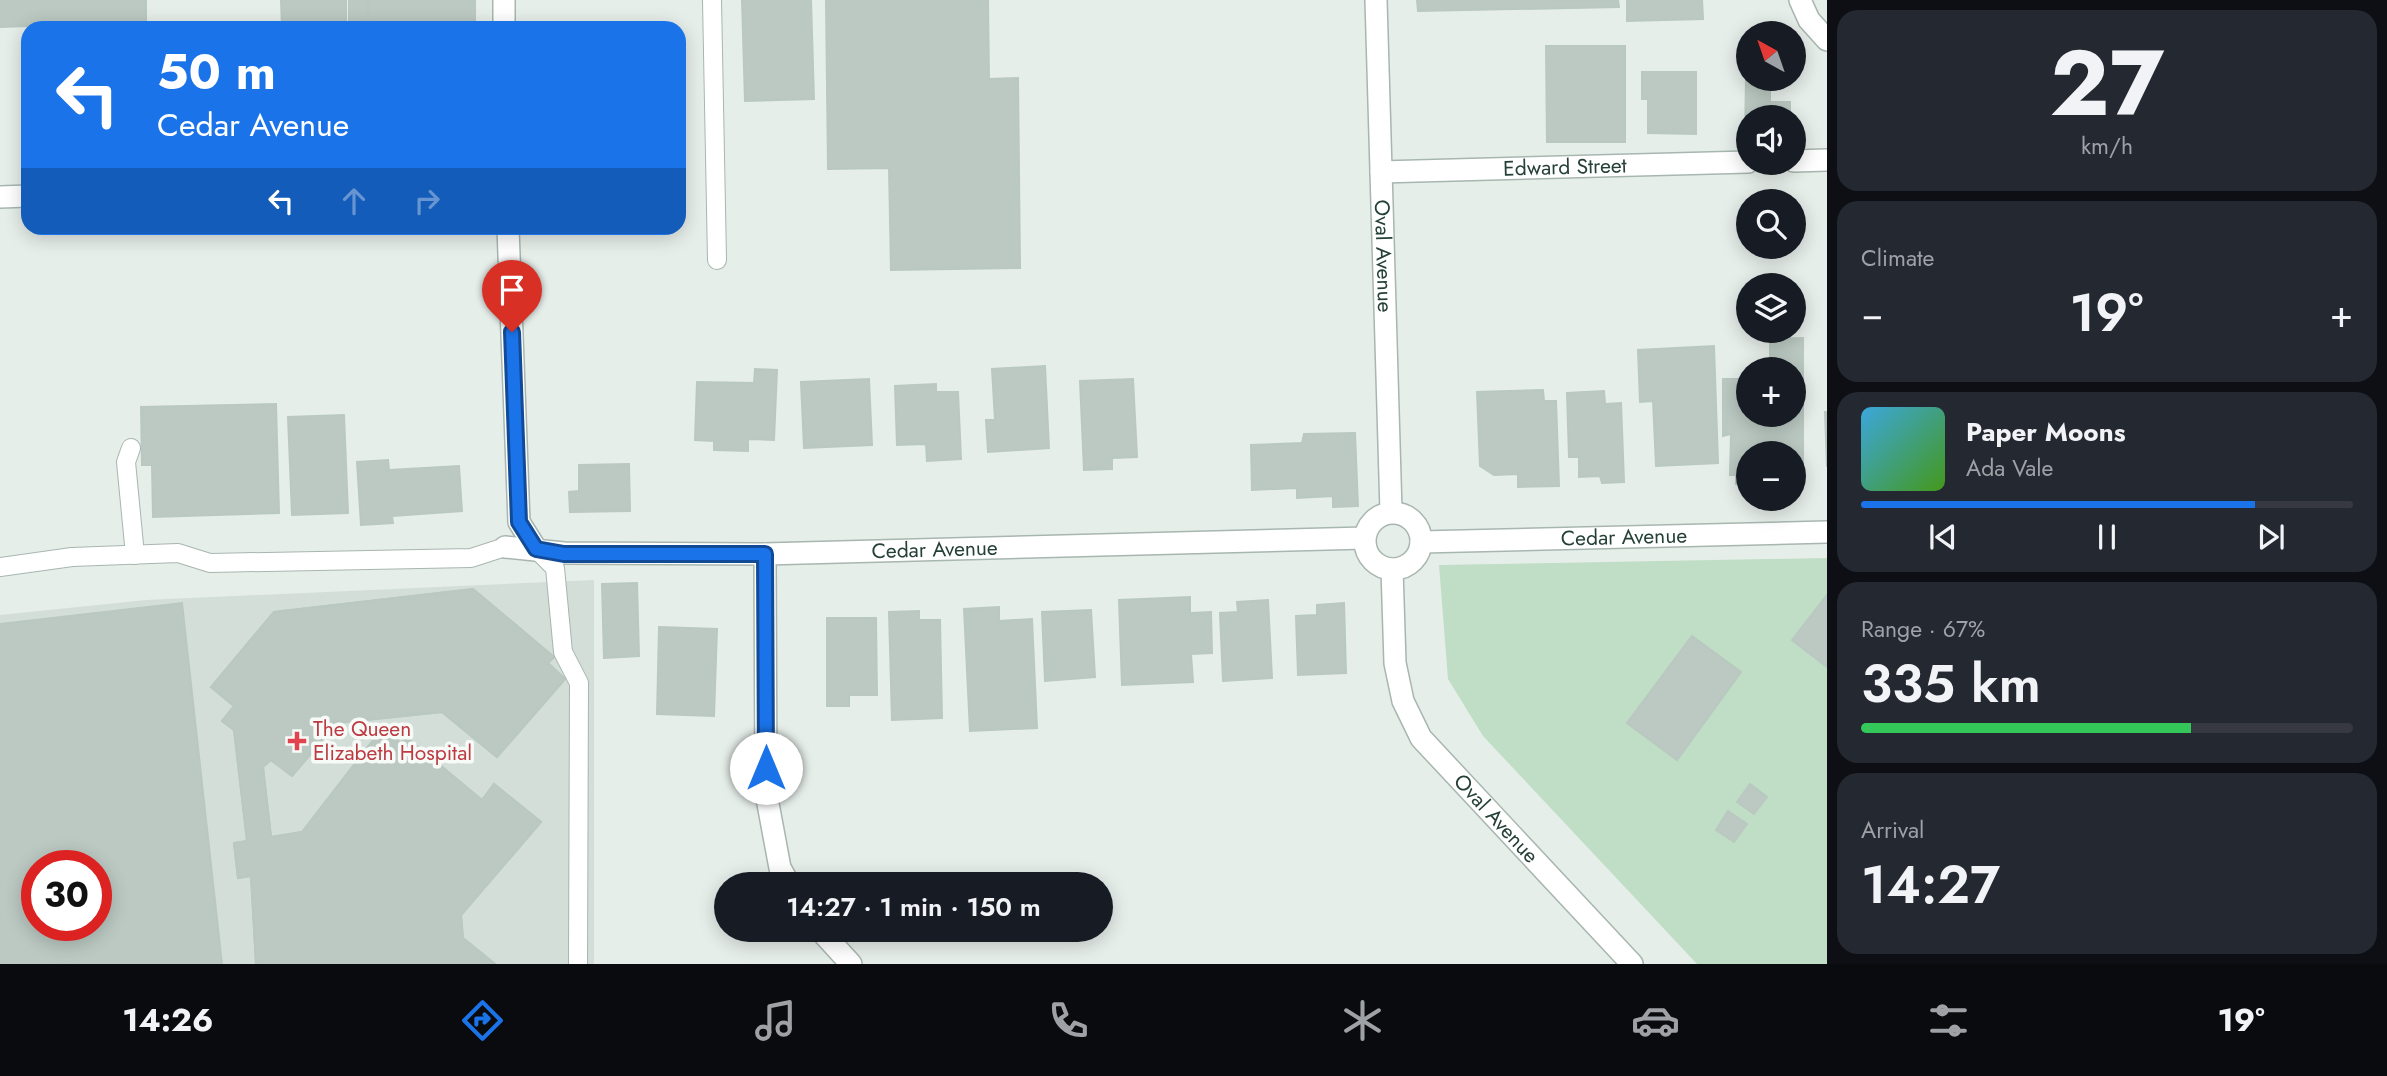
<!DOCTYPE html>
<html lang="en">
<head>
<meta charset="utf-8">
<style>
	body { margin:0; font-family:Jost,sans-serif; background:#242831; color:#f1f3f6; height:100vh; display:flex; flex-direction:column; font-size:26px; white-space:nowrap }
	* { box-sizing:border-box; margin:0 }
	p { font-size:23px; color:#9ea1a6 }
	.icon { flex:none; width:38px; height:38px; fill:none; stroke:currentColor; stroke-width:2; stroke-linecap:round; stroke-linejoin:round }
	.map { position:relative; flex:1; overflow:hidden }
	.sheet { display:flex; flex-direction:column; gap:10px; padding:10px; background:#0d0f14; width:560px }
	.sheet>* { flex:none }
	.banner { position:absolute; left:21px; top:21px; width:665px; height:214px; border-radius:21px; box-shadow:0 4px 18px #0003; background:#1a73e8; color:#fff; overflow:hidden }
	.needle { width:46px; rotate:320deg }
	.fabs { position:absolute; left:1736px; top:21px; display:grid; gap:14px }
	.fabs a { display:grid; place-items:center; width:70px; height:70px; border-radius:50%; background:#171b24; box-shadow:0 4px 18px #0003; font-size:35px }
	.speed { position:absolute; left:21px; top:850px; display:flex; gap:14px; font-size:35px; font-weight:700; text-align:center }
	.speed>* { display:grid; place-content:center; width:91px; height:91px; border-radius:50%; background:#171b24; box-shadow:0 4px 18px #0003; line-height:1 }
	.speed .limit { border:10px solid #d22; background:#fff; color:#111 }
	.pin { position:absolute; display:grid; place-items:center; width:60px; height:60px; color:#fff; margin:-72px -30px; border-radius:50% 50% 50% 0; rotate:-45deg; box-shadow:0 0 7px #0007 }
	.pin .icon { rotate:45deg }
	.me { position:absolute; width:77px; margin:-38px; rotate:0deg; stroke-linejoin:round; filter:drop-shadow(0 0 5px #0008) }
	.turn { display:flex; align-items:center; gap:24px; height:147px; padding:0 21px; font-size:32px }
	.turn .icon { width:91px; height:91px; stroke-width:2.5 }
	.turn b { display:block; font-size:49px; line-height:60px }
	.lanes { display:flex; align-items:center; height:66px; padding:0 21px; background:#0003; justify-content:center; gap:35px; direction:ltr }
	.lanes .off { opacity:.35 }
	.big { font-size:52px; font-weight:600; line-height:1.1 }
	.sheet .tile { flex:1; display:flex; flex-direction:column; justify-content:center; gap:10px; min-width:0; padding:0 24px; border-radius:21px; background:#242831 }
	.sheet .dial { align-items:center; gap:0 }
	.dial b { font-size:91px; line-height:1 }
	.song { display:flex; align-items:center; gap:21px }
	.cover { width:84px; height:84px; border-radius:10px; background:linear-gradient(135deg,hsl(200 70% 55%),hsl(100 70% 35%)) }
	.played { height:7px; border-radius:4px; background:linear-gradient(90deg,#1a73e8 80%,#363941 80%) }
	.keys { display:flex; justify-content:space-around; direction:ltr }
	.heat { display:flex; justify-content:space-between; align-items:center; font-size:38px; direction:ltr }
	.charge { height:10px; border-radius:5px; background:linear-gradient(90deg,#34c759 67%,#363941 0) }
	.trip { position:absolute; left:714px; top:872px; width:399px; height:70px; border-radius:35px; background:#171b24; box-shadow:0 4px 18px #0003; font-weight:600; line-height:70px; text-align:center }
	.tab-bar { display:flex; height:112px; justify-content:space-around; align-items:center; background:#090b0e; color:#9ea1a6 }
	.tab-bar .icon { width:49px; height:49px }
	.tab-bar .on { color:#1a73e8 }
	.tab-bar b { font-size:32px; color:#f1f3f6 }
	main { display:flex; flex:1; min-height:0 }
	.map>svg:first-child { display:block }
	.built { fill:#d4ded8; fill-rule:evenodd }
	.green { fill:#c0dec5 }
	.building { fill:#bbc9c2; stroke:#b9c8c0; stroke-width:2; fill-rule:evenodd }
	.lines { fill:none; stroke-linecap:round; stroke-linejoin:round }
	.service-casing { stroke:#a8b6b0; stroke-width:20 }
	.minor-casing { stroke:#a8b6b0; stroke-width:24 }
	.service { stroke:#fff; stroke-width:18 }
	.minor { stroke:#fff; stroke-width:21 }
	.route-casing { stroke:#114b97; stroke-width:18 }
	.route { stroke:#1a73e8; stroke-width:12 }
	.health-dot { fill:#e0444e; stroke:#f7fbf8; stroke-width:2.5 }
	.labels { text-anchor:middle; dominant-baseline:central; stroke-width:7; stroke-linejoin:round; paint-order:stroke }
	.street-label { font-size:21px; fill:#254036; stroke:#f7fbf8 }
	.health-label { font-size:21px; fill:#be3a42; stroke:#f7fbf8; text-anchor:start }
</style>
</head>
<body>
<main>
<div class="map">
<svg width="1827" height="964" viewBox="0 0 1827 964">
	<rect width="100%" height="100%" fill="#e6eeea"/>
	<path class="built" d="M594,580v384h-594v-349l146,-15zM37,866h59v60h-59z"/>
	<polygon class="green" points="1827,558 1827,964 1697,964 1483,736 1448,679 1439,565"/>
	<g class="building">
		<polygon points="0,0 146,0 146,22 0,27"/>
		<polygon points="281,0 346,0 346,28 282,28"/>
		<rect x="349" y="0" width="18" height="28"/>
		<rect x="369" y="0" width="106" height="28"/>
		<polygon points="742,0 811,0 814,99 745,101"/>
		<polygon points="826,0 988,0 989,79 1018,78 1020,268 891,270 889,168 828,169"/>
		<polygon points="1417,0 1618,0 1619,7 1418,11"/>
		<polygon points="1627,0 1702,0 1703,19 1627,21"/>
		<polygon points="1546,46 1625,46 1625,142 1547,142"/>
		<polygon points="1642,72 1696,72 1696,134 1648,133 1648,99 1642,99"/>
		<polygon points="1746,75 1748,75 1748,79 1770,79 1770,102 1790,102 1790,117 1748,117 1748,147 1745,147"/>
		<polygon points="1803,338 1803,473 1794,473 1794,453 1748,453 1748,484 1736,484 1736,475 1730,475 1731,434 1723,436 1723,379 1748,379 1748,415 1794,415 1794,369 1770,369 1770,339"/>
		<polygon points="1714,346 1718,463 1656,466 1653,401 1640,402 1638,350"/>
		<polygon points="1045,366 1049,448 988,452 986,420 995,420 992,369"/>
		<polygon points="755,369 777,370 774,440 748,439 748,451 714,450 714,441 695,440 697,382 754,383"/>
		<polygon points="869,379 872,445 804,448 801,382"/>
		<polygon points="1133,379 1137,457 1112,458 1112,469 1084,470 1080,381"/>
		<polygon points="936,384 936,392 958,392 961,459 927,461 926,444 897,445 895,386"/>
		<polygon points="1543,390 1544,401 1556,401 1559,486 1518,487 1518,474 1494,475 1480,466 1477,392"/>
		<polygon points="1604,391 1605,404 1621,403 1624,482 1602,483 1600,476 1579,477 1579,457 1569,457 1567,393"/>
		<polygon points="276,404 279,513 153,517 152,465 142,465 141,407"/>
		<polygon points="1825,412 1827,412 1827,467"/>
		<polygon points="344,415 348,513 292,515 288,417"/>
		<polygon points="1355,433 1358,506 1333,507 1333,496 1297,498 1297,488 1252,490 1251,445 1302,443 1304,434"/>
		<polygon points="388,460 389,470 459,466 462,511 392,516 393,523 361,525 357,462"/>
		<polygon points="629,464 630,511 570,512 569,492 579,491 579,465"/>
		<polygon points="637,583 639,656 604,658 602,584"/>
		<polygon points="473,589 554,657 548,663 565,679 497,757 442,712 337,723 292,776 271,760 263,767 271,837 302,832 381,730 401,743 406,737 482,800 494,784 541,822 461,915 463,938 495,964 368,964 374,957 371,924 337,897 321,898 327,964 256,964 251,876 238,878 234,843 247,841 234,730 222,721 234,706 211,687 274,612"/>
		<polygon points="473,589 554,657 548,663 565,679 497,757 442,712 337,723 292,776 271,760 263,767 271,837 302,832 381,730 401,743 406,737 482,800 494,784 541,822 461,915 463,938 495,964 256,964 251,876 238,878 234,843 247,841 234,730 222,721 234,706 211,687 274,612"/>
		<polygon points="1827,595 1827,667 1792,640"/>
		<polygon points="1190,597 1190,613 1211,612 1212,653 1191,654 1193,682 1122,685 1119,600"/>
		<polygon points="1268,600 1272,678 1223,681 1220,613 1238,612 1237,602"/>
		<path d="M182,603l40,361h-222v-340zM37,866h59v60h-59z"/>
		<polygon points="1344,603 1346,673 1298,675 1296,616 1317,615 1317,605"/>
		<polygon points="999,607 999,621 1032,619 1037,728 970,731 964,609"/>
		<polygon points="1091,610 1095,677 1045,681 1042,612"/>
		<polygon points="919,611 919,620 940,620 942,718 892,720 889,612"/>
		<polygon points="827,618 876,618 877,695 849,695 849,706 827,706"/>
		<polygon points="659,627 717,629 714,716 657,714"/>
		<polygon points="1692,636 1741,672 1677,760 1627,723"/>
		<polygon points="1750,784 1767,797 1754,814 1737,802"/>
		<polygon points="1728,811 1747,824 1734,842 1716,830"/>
	</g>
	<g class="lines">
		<g class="service-casing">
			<g id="service">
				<polyline points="712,0 717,260"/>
				<polyline points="131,448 126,462 135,555"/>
				<polyline points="536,549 555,568 563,652 579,683 578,964"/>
				<polyline points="0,567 72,557 178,553 210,563 471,558 505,547"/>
			</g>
		</g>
		<g class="minor-casing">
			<g id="minor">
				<polyline points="504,0 504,28"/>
				<path id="s1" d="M1376,0l15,512"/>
				<polyline points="1800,0 1809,20 1827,40"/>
				<polyline points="1794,161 1827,160"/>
				<path id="s2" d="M1381,172l367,-10"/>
				<polyline points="0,197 28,196"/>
				<polyline points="508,228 519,522 536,549"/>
				<circle cx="1393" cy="541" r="28"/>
				<path id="s3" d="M1421,542l406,-10"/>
				<path id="s4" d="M505,547l59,6 201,1 600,-16"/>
				<polyline points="765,554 766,793 780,868 789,884"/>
				<path id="s5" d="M1392,569l3,94 8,38 18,37 211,226"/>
				<polyline points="819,929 851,964"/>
			</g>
		</g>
		<use href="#service" class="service"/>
		<use href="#minor" class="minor"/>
	</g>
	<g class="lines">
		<g class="route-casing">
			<polyline id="route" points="512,332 519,522 536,549 564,554 765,554 766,768"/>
		</g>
		<use href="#route" class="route"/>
	</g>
	<path class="health-dot" d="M293.5 730.5h7v7h7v7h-7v7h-7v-7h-7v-7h7z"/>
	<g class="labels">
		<g class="street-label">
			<text stroke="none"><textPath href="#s2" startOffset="184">Edward Street</textPath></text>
			<text stroke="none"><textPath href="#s1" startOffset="256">Oval Avenue</textPath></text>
			<text stroke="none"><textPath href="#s3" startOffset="203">Cedar Avenue</textPath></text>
			<text stroke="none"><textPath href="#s4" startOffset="430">Cedar Avenue</textPath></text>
			<text stroke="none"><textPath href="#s5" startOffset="284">Oval Avenue</textPath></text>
		</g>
		<g class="health-label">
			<text x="313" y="729">The Queen<tspan x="313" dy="24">Elizabeth Hospital</tspan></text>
		</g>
	</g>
</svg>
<div class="fabs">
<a><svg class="needle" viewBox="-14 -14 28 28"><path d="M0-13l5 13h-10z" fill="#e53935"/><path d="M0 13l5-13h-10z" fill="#9ea1a6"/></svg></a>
<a><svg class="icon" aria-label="sound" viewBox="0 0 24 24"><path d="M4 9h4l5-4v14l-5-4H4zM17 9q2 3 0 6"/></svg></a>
<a><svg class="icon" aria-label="search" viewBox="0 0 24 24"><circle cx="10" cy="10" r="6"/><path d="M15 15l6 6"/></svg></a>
<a><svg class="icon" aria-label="layers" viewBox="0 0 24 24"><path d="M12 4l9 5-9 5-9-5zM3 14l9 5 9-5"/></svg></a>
<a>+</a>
<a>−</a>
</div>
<div class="speed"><div class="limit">30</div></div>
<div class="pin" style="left:512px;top:332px;background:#d93025"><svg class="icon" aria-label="arrive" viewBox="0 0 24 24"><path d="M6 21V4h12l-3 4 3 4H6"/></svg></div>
<svg class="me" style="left:766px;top:768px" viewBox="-20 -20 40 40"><circle r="19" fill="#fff"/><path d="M0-13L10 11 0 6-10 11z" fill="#1a73e8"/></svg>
<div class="trip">14:27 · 1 min · 150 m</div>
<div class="banner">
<div class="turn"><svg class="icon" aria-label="left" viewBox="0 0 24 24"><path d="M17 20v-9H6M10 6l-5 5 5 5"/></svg><div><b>50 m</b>Cedar Avenue</div></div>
<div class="lanes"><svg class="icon" aria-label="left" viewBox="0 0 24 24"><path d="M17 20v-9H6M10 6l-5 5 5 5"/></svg><svg class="icon off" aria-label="ahead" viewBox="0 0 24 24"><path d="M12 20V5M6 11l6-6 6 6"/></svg><svg class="icon off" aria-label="right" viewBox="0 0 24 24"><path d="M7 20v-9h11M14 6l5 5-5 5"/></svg></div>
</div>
</div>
<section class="sheet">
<div class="tile dial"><b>27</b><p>km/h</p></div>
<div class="tile"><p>Climate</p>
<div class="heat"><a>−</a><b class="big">19°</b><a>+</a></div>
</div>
<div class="tile">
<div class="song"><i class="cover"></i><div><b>Paper Moons</b><p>Ada Vale</p></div></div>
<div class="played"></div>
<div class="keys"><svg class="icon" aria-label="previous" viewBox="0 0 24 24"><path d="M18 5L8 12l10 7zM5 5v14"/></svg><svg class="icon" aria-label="pause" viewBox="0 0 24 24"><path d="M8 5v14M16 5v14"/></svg><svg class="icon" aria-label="next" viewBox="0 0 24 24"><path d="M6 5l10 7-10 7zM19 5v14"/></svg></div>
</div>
<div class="tile"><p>Range · 67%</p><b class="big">335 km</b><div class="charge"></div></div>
<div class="tile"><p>Arrival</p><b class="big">14:27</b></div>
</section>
</main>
<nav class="tab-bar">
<b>14:26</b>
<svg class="icon on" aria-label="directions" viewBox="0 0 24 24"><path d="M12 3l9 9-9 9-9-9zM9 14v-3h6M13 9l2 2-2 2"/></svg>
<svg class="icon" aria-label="music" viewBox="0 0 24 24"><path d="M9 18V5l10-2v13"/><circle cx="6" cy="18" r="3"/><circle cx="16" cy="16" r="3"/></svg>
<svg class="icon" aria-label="phone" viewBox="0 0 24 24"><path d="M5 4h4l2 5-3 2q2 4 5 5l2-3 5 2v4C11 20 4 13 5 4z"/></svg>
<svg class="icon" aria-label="climate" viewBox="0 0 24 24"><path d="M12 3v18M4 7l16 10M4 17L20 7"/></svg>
<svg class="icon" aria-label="car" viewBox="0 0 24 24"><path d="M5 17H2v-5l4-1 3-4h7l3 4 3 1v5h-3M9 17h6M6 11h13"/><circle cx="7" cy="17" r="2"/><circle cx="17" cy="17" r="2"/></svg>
<svg class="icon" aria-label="filters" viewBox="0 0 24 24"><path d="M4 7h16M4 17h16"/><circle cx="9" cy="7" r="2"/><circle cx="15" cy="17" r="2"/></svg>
<b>19°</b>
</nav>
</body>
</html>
